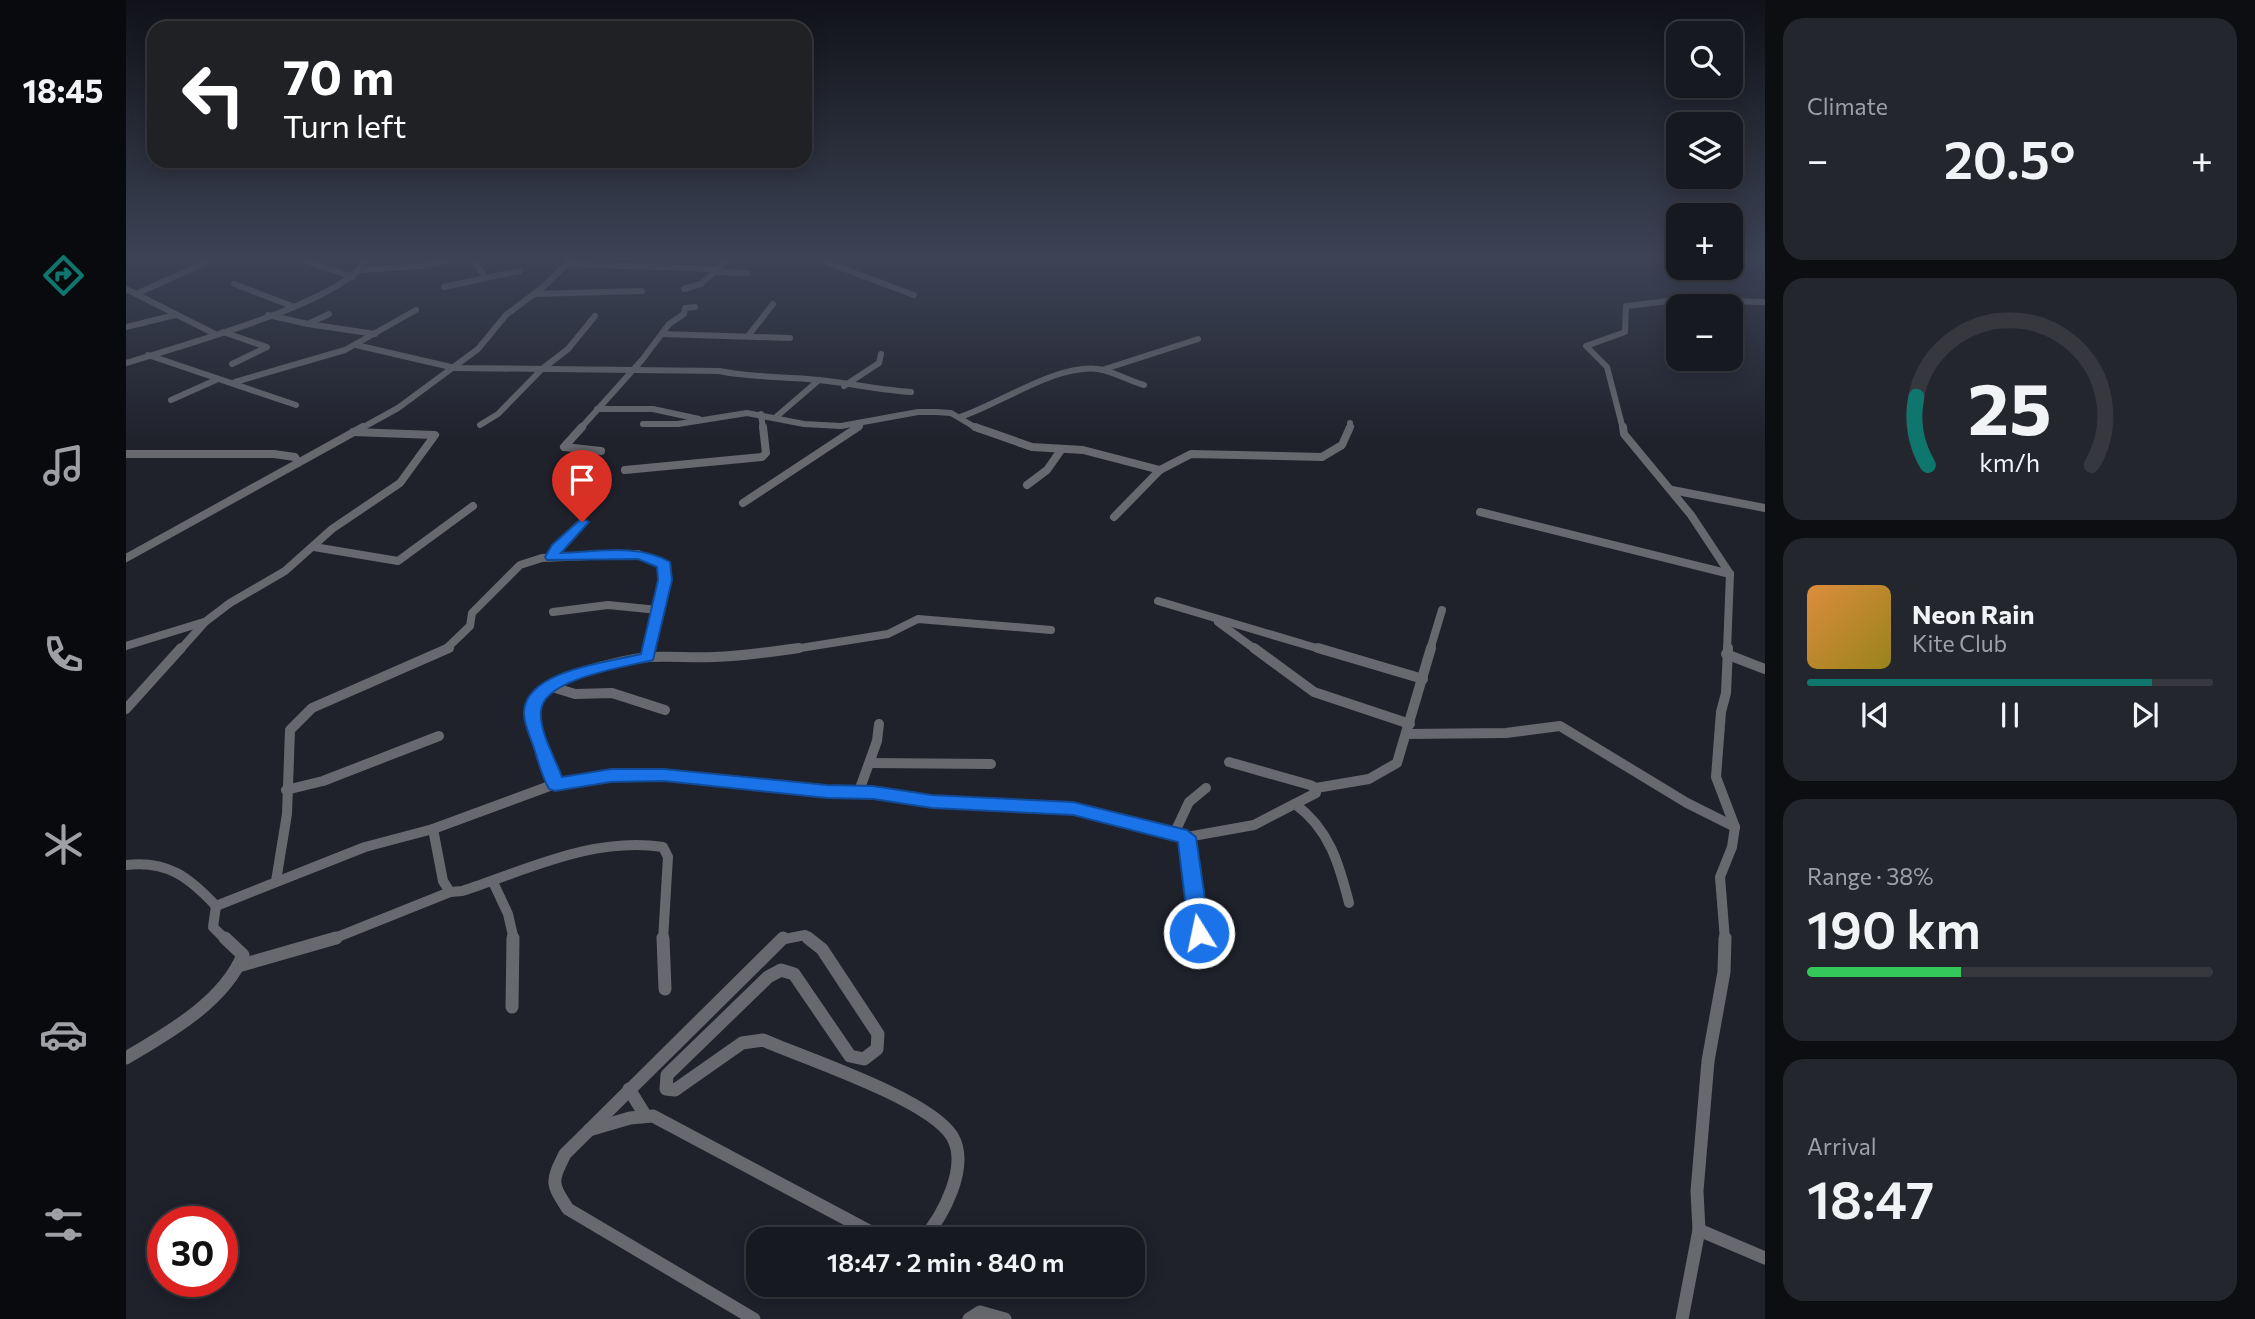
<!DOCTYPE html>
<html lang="en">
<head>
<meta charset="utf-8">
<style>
	body { margin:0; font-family:Commissioner,sans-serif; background:#24262d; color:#f1f3f6; height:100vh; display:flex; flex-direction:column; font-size:26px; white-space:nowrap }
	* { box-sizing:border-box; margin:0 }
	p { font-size:23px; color:#9ea0a5 }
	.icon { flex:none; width:38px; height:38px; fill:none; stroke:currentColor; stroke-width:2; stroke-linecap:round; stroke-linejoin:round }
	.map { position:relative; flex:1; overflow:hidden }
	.sheet { display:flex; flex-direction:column; gap:18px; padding:18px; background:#0d0e12; width:490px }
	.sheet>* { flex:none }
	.top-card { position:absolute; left:21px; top:21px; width:665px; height:147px; border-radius:21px; box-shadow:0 4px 18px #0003,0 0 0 2px #36383e; background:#202124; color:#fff; overflow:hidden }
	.buttons { position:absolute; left:1540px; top:21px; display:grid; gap:14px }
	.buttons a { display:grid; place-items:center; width:77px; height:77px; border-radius:14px; background:#171920; box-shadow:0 4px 18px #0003,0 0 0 2px #36383e; font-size:35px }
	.speed { position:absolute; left:21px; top:1206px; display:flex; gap:14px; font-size:35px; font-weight:700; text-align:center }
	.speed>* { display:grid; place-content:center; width:91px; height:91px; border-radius:50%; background:#171920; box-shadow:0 4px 18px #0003,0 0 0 2px #36383e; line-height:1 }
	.speed .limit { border:10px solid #d22; background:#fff; color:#111 }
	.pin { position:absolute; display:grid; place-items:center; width:60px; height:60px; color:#fff; margin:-72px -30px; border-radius:50% 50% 50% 0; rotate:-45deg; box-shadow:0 0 7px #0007 }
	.pin .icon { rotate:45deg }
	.me { position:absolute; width:77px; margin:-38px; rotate:350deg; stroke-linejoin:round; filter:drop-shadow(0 0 5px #0008) }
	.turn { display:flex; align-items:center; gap:24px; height:147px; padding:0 21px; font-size:32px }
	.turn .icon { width:91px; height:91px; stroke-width:2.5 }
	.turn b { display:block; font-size:49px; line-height:60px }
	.big { font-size:52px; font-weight:600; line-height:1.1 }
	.sheet .card { flex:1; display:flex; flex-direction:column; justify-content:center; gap:10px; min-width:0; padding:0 24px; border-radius:21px; background:#24262d }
	.sheet .dial { align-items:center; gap:0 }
	.dial svg { height:182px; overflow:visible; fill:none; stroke:#36383e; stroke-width:7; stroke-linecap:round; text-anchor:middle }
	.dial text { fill:#f1f3f6; stroke:none }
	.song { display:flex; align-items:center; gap:21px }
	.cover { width:84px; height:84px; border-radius:10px; background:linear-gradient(135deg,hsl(30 70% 55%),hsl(50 70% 35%)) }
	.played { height:7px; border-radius:4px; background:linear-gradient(90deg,#0f766e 85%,#36383e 85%) }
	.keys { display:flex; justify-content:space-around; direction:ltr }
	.heat { display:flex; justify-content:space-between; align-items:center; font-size:38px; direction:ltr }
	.charge { height:10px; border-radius:5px; background:linear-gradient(90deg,#34c759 38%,#36383e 0) }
	.trip { position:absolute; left:620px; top:1227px; width:399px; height:70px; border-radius:21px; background:#171920; box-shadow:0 4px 18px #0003,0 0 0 2px #36383e; font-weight:600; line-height:70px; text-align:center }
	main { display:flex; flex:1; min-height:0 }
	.tabs { display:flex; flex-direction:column; width:126px; justify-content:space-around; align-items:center; background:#090a0d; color:#9ea0a5 }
	.tabs .icon { width:49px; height:49px }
	.tabs .active { color:#0f766e }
	.tabs b { font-size:32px; color:#f1f3f6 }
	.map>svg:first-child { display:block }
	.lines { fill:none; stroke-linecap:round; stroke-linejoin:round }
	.street-far3 { stroke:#68696f; stroke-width:6 }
	.street-far2 { stroke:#68696f; stroke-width:8 }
	.street-far1 { stroke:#68696f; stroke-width:10 }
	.street { stroke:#68696f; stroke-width:13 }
	.route { fill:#1a73e8; stroke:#114b97; stroke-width:2 }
</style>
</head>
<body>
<main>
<nav class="tabs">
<b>18:45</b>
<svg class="icon active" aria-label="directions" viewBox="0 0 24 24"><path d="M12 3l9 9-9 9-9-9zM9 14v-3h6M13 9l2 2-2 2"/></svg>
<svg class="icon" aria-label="music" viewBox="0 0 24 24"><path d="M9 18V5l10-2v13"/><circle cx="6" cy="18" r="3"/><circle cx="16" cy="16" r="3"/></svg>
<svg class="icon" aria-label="phone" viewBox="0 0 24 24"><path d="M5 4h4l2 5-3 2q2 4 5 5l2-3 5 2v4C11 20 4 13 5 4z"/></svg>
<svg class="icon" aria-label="climate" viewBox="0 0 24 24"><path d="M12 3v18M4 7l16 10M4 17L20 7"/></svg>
<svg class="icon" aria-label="car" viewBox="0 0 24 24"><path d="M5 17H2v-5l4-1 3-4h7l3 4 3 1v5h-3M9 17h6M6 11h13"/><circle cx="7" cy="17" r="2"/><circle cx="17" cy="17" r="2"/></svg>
<svg class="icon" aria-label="filters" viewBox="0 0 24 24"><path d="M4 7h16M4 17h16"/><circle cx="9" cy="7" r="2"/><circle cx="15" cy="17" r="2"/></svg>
</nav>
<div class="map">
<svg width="1639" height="1319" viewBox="0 0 1639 1319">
	<rect width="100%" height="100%" fill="#1f212b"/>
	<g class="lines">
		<g class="street-far3">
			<polyline points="176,260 227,277"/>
			<polyline points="694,260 788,295"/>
			<polyline points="440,264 591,269"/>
			<polyline points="235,270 295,266 321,260"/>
			<polyline points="588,272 622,273"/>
			<polyline points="360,278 394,271"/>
			<polyline points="108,284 166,306"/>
			<polyline points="318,287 360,278 347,260"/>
			<polyline points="0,289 89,334"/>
			<polyline points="558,289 575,284 601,260"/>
			<polyline points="10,294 85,260"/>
			<polyline points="408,294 516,291"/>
			<polyline points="142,315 182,324 203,314"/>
			<polyline points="182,324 249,334"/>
			<polyline points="0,327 49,315"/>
			<polyline points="97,332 141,347 106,364"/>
			<polyline points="537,334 664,338"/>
			<polyline points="622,336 647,304"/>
			<path d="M230,345l99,23 264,3c33,7 65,5 99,9 31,3 61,10 93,12"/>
			<polyline points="22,355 170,405"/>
			<path d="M0,363c47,-15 222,-62 239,-103"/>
			<polyline points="976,370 1072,339"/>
			<polyline points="109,382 219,350 290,310"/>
			<polyline points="718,386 753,363 755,354"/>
			<polyline points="45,400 92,379"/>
			<polyline points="471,409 527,409 573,419"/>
			<polyline points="635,414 637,429"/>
			<polyline points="650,417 693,380"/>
			<path d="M834,417c40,-13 96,-53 138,-48 15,2 31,12 46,16"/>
			<polyline points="517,424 552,424 621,413 678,424 715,426 792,412 810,412 825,413 852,429"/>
			<polyline points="354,425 372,414 416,369 442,349 469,316"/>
			<polyline points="234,429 272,408 352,349 380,315 416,288 445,260"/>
			<polyline points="454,429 516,360 543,324 558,314 559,308 569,307"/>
			<polyline points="730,429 734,426"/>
			<polyline points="1224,429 1224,423"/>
			<polyline points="1497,429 1481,367 1460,346 1499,332 1500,306 1552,300 1639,302"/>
		</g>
		<g class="street-far2">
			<polyline points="456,427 438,447 475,451"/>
			<polyline points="849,427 906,447 957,450 1034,470"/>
			<polyline points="1497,427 1498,434 1565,515 1604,574 1601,650"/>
			<polyline points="0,454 148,454 169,457 172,463"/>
			<polyline points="499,470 636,457 640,453 637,427"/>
			<polyline points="901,485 921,470 935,450"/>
			<polyline points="1546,490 1639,508"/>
			<polyline points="617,503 732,427"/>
			<polyline points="1354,512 1604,574"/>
			<polyline points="988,517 1034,470 1065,454 1196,457 1216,445 1224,427"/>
			<polyline points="188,547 272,561 347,506"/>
			<polyline points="426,557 430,548 456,522"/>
			<polyline points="0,558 237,427"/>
			<polyline points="1032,601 1197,650"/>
			<polyline points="427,612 482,605 532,610"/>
			<polyline points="1092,622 1130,650"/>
			<polyline points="0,646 78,622"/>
			<polyline points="54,650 79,622 104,603 159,571 206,529 274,483 309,435 227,432"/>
			<polyline points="319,650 344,626 346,613 394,565 416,558 512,554 539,565 536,601 524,650"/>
			<polyline points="662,650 762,634 792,619 925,630"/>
			<polyline points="1304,650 1316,610"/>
		</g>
		<g class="street-far1">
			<polyline points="1128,648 1188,692 1284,724"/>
			<polyline points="1192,648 1297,679"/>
			<polyline points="1600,654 1639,669"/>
			<polyline points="522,657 524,648"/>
			<polyline points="423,686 449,694 486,693 539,710"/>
			<polyline points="0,709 55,648"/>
			<polyline points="1281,734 1380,733 1434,726 1561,803 1609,827"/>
			<polyline points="744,763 865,764"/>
			<path d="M429,784c-6,-17 -26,-60 -23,-76 7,-30 91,-49 118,-51 22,-1 43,1 64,0 29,-1 57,-5 85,-9"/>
			<polyline points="1190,788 1243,779 1271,763 1305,648"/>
			<polyline points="160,790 197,781 313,736"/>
			<polyline points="733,791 751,741 753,724"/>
			<path d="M1169,804c34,25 44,59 54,99"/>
			<path d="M307,829l10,52 7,11 12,-1c65,-21 132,-55 201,-44l5,10 -5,83"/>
			<polyline points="1048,834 1063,802 1080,788"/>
			<polyline points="1061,837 1073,933 1077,940"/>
			<path d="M0,865c41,-5 63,12 90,41"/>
			<polyline points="150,881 161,814 164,730 186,708 323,648"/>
			<polyline points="367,882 382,914 388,940"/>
			<polyline points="90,906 239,847 307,829 429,784 485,775 538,775 701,791 733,791 806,801 947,809 1061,837 1128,825 1190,793 1190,788 1184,785 1103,762"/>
			<polyline points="90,906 87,927 100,940"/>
			<polyline points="204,940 324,892"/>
			<polyline points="654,940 679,935 684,940"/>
			<polyline points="1599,940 1594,877 1606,847 1609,827 1590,777 1595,712 1600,693 1602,648"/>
		</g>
		<g class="street">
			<polyline points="537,938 539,989"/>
			<path d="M682,938l14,11 56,85 -1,15 -13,10 -14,-3 -56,-82 -13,-4 -13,7 -101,98 -1,14 9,1 67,-47 21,-3c44,19 166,59 189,96 18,30 -9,80 -29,103"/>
			<polyline points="1076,938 1083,950"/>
			<polyline points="116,965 210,938"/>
			<polyline points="386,1007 387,938"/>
			<path d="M0,1058c42,-25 98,-56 117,-103l-18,-17"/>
			<polyline points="503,1089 519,1115"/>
			<polyline points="463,1130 504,1118 527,1116 758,1239"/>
			<polyline points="1573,1230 1639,1258"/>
			<path d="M628,1319l-186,-110c-17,-26 -17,-27 -3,-55l218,-216"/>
			<polyline points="843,1319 854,1312 879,1319"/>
			<polyline points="1556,1319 1573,1230 1571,1191 1582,1061 1598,972 1599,938"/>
		</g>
	</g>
	<linearGradient id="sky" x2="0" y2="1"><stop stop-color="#111218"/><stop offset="0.58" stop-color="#3c4355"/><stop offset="1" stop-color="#3c4355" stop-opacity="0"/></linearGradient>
	<rect width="1639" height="445" fill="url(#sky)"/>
	<path class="route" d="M456,518l7,4 -28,31c36,-1 77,-10 109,9l2,18 -19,80c-26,7 -110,18 -112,51 -2,20 14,47 21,66l49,-8h53l163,16 46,1 59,9 141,7 114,28 9,7 14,96 -3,6h-15l-3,-6 -11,-91 -105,-27 -141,-7 -59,-9 -46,-1 -163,-17 -53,1 -56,9 -6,-2c-7,-12 -11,-28 -15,-41 -4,-12 -11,-25 -10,-37 3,-41 85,-49 117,-57l17,-74 -1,-13 -19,-8 -91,1 -2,-3 7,-12z"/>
</svg>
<div class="buttons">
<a><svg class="icon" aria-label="search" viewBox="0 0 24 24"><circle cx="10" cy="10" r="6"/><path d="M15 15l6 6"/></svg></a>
<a><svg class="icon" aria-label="layers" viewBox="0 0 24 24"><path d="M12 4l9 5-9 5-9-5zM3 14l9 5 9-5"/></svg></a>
<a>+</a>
<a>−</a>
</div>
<div class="speed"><div class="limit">30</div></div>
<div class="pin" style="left:456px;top:522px;background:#d93025"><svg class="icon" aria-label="arrive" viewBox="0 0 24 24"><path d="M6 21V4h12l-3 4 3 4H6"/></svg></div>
<svg class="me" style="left:1073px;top:933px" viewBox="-20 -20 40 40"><circle r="17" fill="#1a73e8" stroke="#fff" stroke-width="3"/><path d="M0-11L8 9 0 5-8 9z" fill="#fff"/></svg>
<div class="trip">18:47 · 2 min · 840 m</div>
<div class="top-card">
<div class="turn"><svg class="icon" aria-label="left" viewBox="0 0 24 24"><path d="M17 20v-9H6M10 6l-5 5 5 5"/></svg><div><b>70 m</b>Turn left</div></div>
</div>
</div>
<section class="sheet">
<div class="card"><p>Climate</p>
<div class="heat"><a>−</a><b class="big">20.5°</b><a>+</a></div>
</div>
<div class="card dial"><svg viewBox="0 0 100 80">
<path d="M14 69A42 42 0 1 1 86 69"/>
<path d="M14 69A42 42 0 0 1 9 39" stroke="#0f766e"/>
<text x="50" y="56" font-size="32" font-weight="700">25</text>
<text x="50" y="72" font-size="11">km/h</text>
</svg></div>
<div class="card">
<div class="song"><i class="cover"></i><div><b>Neon Rain</b><p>Kite Club</p></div></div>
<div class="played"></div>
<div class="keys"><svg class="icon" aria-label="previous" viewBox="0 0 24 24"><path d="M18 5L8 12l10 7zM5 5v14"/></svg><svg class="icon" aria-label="pause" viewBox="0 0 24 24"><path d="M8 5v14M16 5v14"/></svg><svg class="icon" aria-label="next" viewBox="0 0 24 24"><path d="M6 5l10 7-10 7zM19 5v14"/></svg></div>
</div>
<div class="card"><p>Range · 38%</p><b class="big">190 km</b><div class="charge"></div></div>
<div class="card"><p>Arrival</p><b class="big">18:47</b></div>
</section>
</main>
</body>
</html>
